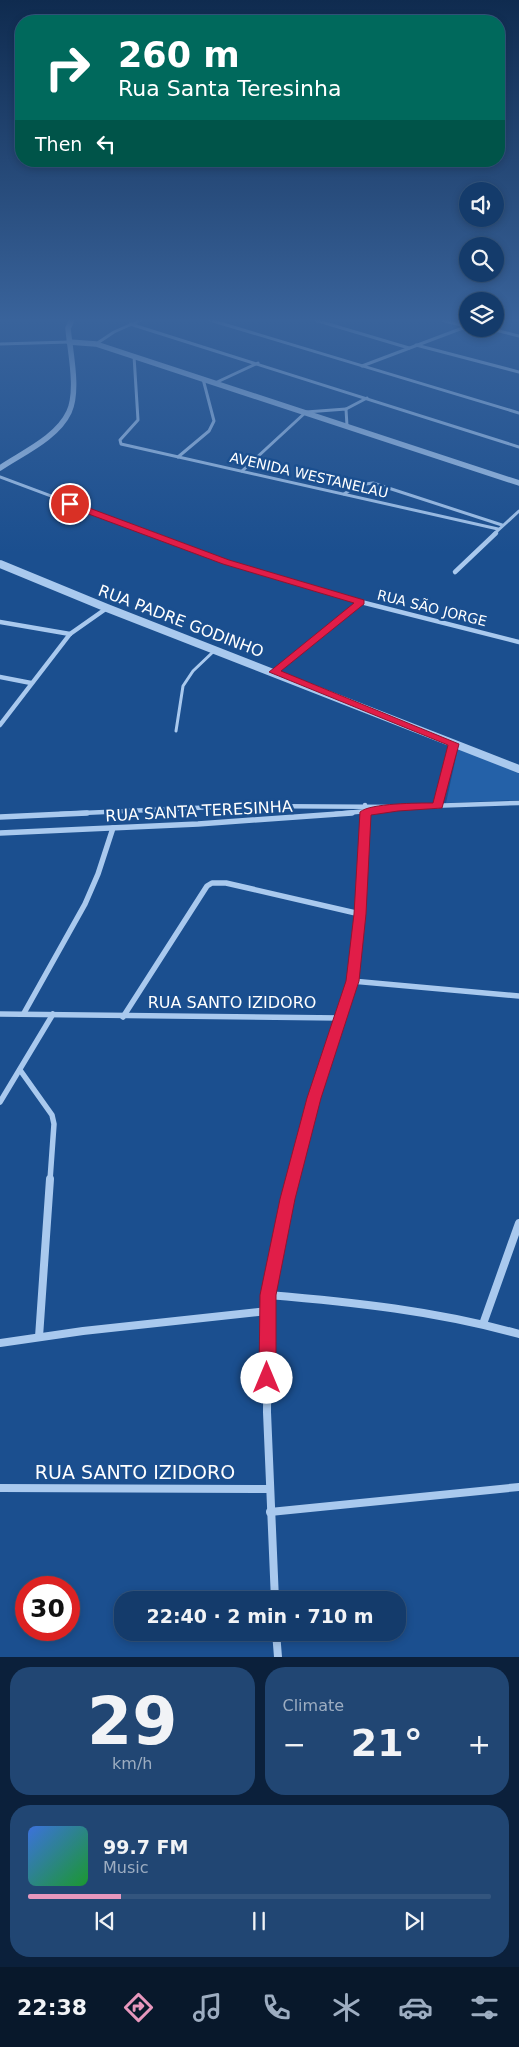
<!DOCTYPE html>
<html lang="en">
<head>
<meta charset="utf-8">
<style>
	body { margin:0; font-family:"DejaVu Sans",sans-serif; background:#214673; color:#f1f3f6; height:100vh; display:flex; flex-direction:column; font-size:19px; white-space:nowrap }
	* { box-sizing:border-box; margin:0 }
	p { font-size:16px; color:#9dadc1 }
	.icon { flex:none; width:28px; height:28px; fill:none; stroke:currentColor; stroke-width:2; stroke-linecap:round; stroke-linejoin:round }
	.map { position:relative; height:1657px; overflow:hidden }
	.side { display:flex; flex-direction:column; gap:10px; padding:10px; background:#0b203b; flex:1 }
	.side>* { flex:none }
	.hud { position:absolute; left:15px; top:15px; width:490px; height:152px; border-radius:20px; box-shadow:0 2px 8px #0003,0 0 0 1px #33557e; background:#00695c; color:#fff; overflow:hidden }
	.controls { position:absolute; left:459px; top:182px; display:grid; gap:10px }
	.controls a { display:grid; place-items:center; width:45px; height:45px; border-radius:50%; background:#143b6b; box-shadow:0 2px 8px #0003,0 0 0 1px #33557e; font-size:25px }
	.speed { position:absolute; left:15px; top:1576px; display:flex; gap:10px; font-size:25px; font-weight:700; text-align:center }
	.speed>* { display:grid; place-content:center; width:65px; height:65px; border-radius:50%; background:#143b6b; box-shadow:0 2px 8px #0003,0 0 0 1px #33557e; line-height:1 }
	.speed .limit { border:8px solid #d22; background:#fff; color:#111 }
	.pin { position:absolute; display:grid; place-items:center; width:42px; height:42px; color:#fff; margin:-21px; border:2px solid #fff; border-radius:50%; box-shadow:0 1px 5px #0007 }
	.me { position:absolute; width:55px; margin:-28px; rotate:0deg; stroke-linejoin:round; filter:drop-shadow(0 0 4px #0008) }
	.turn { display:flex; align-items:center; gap:18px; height:105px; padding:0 20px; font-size:22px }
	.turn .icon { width:65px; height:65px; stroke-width:2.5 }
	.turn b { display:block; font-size:35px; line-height:42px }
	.then { display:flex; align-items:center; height:48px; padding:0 20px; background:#0003; gap:10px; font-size:19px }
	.big { font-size:38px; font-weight:700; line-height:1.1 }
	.side .tile { flex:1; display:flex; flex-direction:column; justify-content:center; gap:8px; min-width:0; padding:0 18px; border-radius:20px; background:#214673 }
	.side .dial { align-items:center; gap:0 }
	.dial b { font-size:65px; line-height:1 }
	.song { display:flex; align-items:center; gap:15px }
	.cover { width:60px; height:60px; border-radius:8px; background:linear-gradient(135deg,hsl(220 70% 55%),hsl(130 70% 35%)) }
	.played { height:5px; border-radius:2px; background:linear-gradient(90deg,#e797bd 20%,#33557e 20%) }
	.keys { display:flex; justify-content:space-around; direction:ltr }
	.heat { display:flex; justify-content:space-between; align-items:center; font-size:28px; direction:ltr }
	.side .tiles { flex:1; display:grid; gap:10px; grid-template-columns:1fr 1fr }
	.tile:last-child { grid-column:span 2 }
	.trip { position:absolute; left:114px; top:1591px; width:292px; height:50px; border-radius:20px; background:#143b6b; box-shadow:0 2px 8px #0003,0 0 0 1px #33557e; font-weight:700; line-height:50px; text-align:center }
	.tabs { display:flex; height:80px; justify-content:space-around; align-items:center; background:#08182b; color:#9dadc1 }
	.tabs .icon { width:35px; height:35px }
	.tabs .selected { color:#e797bd }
	.tabs b { font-size:22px; color:#f1f3f6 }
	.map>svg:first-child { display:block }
	.green { fill:#2461a8 }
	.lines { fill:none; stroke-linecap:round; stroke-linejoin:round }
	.service { stroke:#a9c9ee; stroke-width:3 }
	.minor-far3 { stroke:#a9c9ee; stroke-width:3 }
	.minor-far2 { stroke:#a9c9ee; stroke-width:4.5 }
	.minor-far1 { stroke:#a9c9ee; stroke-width:5.5 }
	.minor { stroke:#a9c9ee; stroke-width:8 }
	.tertiary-far1 { stroke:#a9c9ee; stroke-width:5.5 }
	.tertiary { stroke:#a9c9ee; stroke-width:8 }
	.route { fill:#e11d48; stroke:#92132f }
	.labels { text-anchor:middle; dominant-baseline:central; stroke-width:5; stroke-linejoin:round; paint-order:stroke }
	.far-street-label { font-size:14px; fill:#fff; stroke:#1b4f8f }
	.street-label { font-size:16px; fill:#fff; stroke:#1b4f8f }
	.near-street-label { font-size:19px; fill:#fff; stroke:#1b4f8f }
</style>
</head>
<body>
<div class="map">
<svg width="519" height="1657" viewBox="0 0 519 1657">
	<rect width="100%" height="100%" fill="#1b4f8f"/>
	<polygon class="green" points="458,748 519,773 519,800 446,803"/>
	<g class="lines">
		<polyline class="service" points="176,731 183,686 193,671 214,651"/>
		<g class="minor-far3">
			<polyline points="210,320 519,413"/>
			<polyline points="315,320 409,348"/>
			<polyline points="441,320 465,326"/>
			<polyline points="130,324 519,447"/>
			<polyline points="491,329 519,336"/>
			<polyline points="0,344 69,342"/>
			<polyline points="96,344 114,332 141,320"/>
			<polyline points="416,345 519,372"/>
			<polyline points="134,356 138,420 120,440 121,444 498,529"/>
			<polyline points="362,366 468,326"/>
			<polyline points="215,383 258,363"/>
			<polyline points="346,409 367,398"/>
			<polyline points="178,457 209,431 214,421 203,379"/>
			<polyline points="242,471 306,412 346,409 347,426"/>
			<polyline points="0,477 153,534"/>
			<polyline points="344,494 358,485 373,483 502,525"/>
			<polyline points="494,534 519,511"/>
		</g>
		<g class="minor-far2">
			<polyline points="150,533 226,562 361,602 519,642"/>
			<polyline points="455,572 496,533"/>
			<polyline points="0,622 70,634"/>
			<polyline points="274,672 361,602"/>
			<polyline points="0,677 31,683"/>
			<polyline points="0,725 70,634 107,608"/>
			<polyline points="438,806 454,744"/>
			<polyline points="60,814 239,806 399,807 519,803"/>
			<polyline points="335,814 388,809"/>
			<polyline points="365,814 365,805"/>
		</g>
		<g class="minor-far1">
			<polyline points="0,817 87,813"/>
			<polyline points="0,833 198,824 352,813"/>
			<polyline points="352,981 519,996"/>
			<polyline points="24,1013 85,904 98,874 113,828"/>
			<polyline points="0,1014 340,1018"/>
			<polyline points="123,1017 207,886 212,883 226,883 360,914"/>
			<polyline points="20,1070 52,1115 54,1124 50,1180"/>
			<polyline points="0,1102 53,1014"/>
			<polyline points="292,1180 314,1098 352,981 360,914 365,813"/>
		</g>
		<g class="minor">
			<path d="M268,1295c85,7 169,16 251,39"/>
			<polyline points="483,1324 519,1223"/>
			<polyline points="39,1337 50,1179"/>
			<polyline points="0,1343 83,1331 267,1311"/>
			<polyline points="0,1488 269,1489"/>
			<polyline points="270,1512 519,1487"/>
			<polyline points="275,1600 267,1412 268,1295 292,1179"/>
			<polyline points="276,1632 278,1657"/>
		</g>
		<g class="tertiary-far1">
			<polyline points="69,342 96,344 519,483"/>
			<path d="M0,468c22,-15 57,-30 69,-56 10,-22 1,-60 -1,-84l4,-8"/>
		</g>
		<polyline class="tertiary" points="0,564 107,608 519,769"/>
	</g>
	<linearGradient id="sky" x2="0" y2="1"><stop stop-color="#0f2b4f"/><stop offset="0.58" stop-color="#39639b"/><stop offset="1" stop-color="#39639b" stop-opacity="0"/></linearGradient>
	<rect width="519" height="552" fill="url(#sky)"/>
	<path class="route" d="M67,502h6l156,58 135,40v4l-83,67 178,73 -17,64 -44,3 -27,4 -5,99 -7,67 -38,117 -26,101 -19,96v83l-3,5 -6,3 -6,-3 -2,-5 1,-83 20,-96 27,-101 39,-117 8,-67 6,-102c10,-9 59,-9 73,-9l15,-58 -179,-73 85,-69 -131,-39 -156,-58z"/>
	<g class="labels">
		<g class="far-street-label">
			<text transform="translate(309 475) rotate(13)">AVENIDA WESTANELAU</text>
			<text transform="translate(432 608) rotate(14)">RUA SÃO JORGE</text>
		</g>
		<g class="street-label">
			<text transform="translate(181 621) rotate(21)">RUA PADRE GODINHO</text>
			<text transform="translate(199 811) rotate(-3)">RUA SANTA TERESINHA</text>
			<text x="232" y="1002">RUA SANTO IZIDORO</text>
		</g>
		<g class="near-street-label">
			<text x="135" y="1472">RUA SANTO IZIDORO</text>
		</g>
	</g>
</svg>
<div class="controls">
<a><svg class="icon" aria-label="sound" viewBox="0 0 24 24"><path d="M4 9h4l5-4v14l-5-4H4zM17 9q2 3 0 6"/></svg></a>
<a><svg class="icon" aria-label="search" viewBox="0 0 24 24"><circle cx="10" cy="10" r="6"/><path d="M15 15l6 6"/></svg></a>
<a><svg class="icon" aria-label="layers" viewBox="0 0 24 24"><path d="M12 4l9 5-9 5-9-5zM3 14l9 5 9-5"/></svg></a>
</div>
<div class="speed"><div class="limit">30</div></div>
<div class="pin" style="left:70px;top:504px;background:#d93025"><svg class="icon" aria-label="arrive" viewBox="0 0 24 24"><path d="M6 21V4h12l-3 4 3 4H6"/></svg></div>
<svg class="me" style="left:267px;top:1378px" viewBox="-20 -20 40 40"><circle r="19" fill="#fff"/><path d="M0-13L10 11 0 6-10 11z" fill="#e11d48"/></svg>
<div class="trip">22:40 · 2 min · 710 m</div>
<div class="hud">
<div class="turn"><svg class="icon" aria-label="right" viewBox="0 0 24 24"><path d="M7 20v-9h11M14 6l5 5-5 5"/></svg><div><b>260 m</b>Rua Santa Teresinha</div></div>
<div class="then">Then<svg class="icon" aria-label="left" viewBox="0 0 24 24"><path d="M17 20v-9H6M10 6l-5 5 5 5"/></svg></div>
</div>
</div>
<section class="side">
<div class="tiles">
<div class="tile dial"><b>29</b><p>km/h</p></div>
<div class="tile"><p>Climate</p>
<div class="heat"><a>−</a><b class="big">21°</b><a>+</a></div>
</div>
<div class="tile">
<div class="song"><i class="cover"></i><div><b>99.7 FM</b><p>Music</p></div></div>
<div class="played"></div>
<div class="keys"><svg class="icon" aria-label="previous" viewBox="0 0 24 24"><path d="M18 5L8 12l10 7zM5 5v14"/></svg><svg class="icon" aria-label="pause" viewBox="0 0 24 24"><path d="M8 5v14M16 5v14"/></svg><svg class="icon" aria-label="next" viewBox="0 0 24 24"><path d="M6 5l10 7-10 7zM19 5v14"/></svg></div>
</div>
</div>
</section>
<nav class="tabs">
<b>22:38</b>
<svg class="icon selected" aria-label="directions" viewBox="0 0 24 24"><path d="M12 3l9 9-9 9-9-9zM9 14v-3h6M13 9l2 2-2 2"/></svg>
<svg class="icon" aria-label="music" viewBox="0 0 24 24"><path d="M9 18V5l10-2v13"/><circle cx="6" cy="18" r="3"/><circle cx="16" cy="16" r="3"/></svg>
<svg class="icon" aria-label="phone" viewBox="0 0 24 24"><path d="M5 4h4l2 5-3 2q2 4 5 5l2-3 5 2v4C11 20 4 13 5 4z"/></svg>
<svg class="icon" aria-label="climate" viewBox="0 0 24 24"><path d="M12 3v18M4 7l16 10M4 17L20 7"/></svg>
<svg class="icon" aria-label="car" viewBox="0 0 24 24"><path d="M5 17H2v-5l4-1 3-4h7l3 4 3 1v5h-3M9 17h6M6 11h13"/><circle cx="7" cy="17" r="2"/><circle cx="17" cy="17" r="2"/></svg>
<svg class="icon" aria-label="filters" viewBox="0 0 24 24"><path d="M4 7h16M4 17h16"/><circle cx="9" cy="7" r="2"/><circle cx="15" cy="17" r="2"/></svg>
</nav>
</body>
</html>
